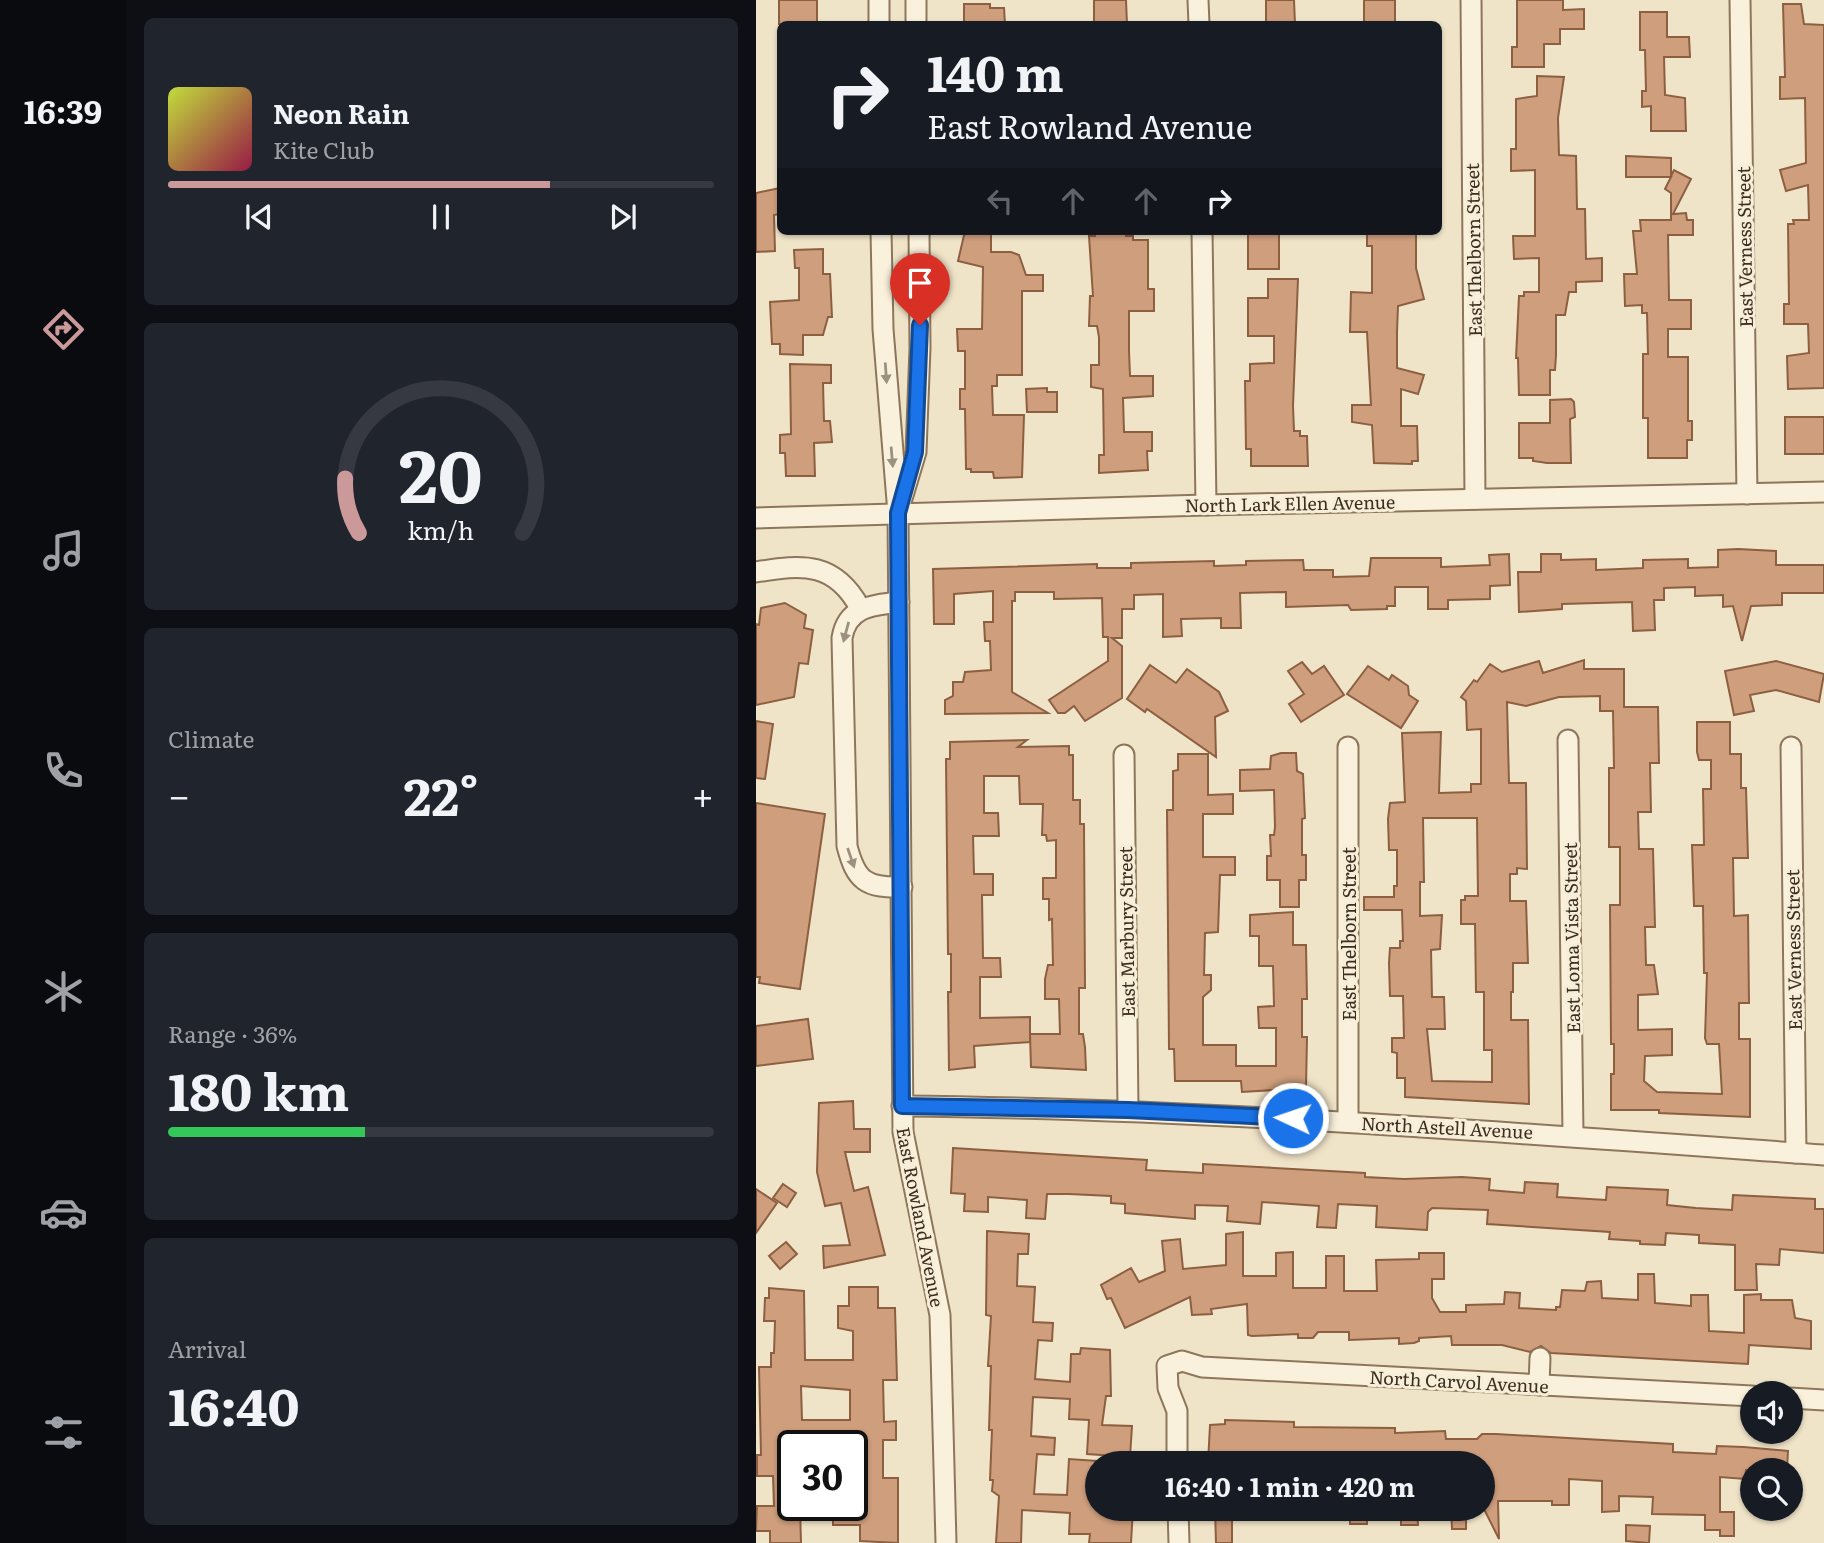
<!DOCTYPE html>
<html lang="en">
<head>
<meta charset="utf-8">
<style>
	body { margin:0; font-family:Literata,serif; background:#20242c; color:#f1f3f6; height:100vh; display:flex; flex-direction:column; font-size:26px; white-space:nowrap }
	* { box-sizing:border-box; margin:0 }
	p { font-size:23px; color:#9ea1a6 }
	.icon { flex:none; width:38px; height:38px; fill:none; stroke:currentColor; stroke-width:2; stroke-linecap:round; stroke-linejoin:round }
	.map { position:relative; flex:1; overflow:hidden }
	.panel { display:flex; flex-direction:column; gap:18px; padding:18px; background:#0d0f14; width:630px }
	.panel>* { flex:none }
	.banner { position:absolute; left:21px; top:21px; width:665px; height:214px; border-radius:10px; box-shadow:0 2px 5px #0004; background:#171b24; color:#f1f3f6; overflow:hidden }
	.tools { position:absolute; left:984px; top:1381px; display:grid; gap:14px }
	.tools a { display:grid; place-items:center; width:63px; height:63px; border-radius:50%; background:#171b24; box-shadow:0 2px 5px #0004; font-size:35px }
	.speed { position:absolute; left:21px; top:1430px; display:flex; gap:14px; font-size:35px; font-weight:700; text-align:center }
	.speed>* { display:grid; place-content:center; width:91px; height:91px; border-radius:50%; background:#171b24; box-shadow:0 2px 5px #0004; line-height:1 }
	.speed .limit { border:4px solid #111; border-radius:10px; background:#fff; color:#111 }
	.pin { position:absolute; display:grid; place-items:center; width:60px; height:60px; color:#fff; margin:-72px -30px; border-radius:50% 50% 50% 0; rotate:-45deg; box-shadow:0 0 7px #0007 }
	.pin .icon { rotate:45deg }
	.me { position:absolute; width:77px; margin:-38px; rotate:273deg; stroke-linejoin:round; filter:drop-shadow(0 0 5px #0008) }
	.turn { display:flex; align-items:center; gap:24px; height:147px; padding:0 35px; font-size:32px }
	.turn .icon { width:91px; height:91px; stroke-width:2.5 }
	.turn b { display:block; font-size:49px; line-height:60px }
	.lanes { display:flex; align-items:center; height:66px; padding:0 35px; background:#0003; justify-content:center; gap:35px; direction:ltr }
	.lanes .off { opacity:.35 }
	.big { font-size:52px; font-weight:700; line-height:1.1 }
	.panel .tile { flex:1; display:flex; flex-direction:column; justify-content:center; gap:10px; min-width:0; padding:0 24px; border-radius:10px; background:#20242c }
	.panel .dial { align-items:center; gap:0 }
	.dial svg { height:182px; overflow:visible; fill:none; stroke:#363941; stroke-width:7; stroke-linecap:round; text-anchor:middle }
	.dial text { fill:#f1f3f6; stroke:none }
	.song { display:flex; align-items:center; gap:21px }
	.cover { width:84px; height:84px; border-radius:10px; background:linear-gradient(135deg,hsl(70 70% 55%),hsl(340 70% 35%)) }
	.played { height:7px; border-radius:4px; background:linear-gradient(90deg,#cc999b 70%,#363941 70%) }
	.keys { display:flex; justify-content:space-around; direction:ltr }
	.heat { display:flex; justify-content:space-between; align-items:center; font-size:38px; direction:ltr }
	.charge { height:10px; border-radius:5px; background:linear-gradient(90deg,#34c759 36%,#363941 0) }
	.trip { position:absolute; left:329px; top:1451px; width:410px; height:70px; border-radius:35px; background:#171b24; box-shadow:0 2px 5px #0004; font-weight:700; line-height:70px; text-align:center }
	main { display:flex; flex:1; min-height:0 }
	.dock { display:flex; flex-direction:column; width:126px; justify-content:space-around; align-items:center; background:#090b0e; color:#9ea1a6 }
	.dock .icon { width:49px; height:49px }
	.dock .current { color:#cc999b }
	.dock b { font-size:32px; color:#f1f3f6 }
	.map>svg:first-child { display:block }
	.building { fill:#cf9f7d; stroke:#8d5f41; stroke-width:2; fill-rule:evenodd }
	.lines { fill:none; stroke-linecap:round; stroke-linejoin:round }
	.minor-casing { stroke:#8d765c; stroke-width:23 }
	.minor { stroke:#faf1dc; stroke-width:19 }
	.oneway { fill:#9c907e }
	.route-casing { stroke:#114b97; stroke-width:18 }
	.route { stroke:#1a73e8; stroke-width:12 }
	.labels { text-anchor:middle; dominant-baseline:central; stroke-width:6; stroke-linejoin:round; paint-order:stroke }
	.street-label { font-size:18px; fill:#3d2e20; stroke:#f7eed8 }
</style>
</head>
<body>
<main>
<nav class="dock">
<b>16:39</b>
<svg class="icon current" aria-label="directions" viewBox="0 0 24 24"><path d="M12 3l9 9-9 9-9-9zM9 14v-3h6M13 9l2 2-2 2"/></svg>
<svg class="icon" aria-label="music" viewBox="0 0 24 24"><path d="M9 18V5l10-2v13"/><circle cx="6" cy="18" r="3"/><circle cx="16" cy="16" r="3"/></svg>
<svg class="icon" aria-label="phone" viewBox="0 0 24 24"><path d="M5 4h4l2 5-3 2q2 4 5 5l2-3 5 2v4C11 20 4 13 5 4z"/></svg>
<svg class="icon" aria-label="climate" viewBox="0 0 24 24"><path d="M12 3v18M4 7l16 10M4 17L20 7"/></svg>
<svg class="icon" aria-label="car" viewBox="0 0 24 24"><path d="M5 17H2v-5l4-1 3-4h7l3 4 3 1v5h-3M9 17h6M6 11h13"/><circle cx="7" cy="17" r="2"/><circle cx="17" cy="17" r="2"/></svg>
<svg class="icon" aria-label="filters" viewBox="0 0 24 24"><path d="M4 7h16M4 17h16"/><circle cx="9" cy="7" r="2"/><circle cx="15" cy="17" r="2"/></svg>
</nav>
<section class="panel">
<div class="tile">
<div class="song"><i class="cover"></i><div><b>Neon Rain</b><p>Kite Club</p></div></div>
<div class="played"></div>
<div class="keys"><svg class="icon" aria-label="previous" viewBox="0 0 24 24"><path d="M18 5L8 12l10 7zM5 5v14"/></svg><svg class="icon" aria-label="pause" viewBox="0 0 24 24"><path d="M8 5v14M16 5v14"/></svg><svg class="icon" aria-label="next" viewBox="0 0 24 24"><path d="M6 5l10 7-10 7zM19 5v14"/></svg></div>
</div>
<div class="tile dial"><svg viewBox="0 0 100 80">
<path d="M14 69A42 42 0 1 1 86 69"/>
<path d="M14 69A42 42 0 0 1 8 45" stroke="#cc999b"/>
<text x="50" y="56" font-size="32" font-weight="700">20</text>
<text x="50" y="72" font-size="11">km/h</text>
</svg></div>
<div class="tile"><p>Climate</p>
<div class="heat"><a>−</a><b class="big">22°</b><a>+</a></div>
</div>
<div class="tile"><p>Range · 36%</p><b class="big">180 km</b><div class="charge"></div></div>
<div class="tile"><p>Arrival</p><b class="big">16:40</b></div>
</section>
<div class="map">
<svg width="1068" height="1543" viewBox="0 0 1068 1543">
	<rect width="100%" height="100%" fill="#f0e4c8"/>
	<g class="building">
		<rect x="23" y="0" width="38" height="24"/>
		<polygon points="338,0 370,0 371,24 338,23"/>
		<polygon points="510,0 538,0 539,24 510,24"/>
		<rect x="608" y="0" width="31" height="24"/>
		<polygon points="761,0 807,0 807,10 828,9 828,29 804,29 804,44 788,44 788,67 756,67 756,47 761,47"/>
		<polygon points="208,4 234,4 234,8 248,8 249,24 208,24"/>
		<polygon points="1027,4 1045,4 1048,24 1068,25 1068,388 1032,389 1031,356 1053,353 1052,324 1028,324 1028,304 1033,304 1032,224 1038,224 1037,220 1053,220 1052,185 1030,191 1024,170 1050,163 1049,98 1024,99 1024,77 1029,77"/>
		<polygon points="884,12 911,12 911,37 933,37 934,57 908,57 909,95 929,98 930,131 895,131 895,106 886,107 886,91 890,91 889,50 884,50"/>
		<polygon points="781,76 808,77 802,118 803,155 820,156 821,209 829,209 830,259 846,258 846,281 820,282 820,292 813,292 809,315 800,315 800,355 799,370 794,370 794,395 763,395 762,358 760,358 763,296 768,296 768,292 783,292 783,258 758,259 757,236 779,236 779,170 755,171 755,149 760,149 760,99 781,96"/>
		<polygon points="870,156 915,158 915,176 918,170 935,179 917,214 930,213 931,220 937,220 937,235 912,235 913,300 935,300 935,329 912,329 912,357 932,357 932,421 936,421 936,440 931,440 931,458 892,458 892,418 887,418 887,354 892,354 891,313 886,313 886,305 869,306 868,274 881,274 877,231 885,231 884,220 915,220 915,193 909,189 915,177 870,177"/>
		<polygon points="24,188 24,214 18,215 19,251 0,252 0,193"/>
		<polygon points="209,231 235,231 235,252 255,252 263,255 270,275 287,275 287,291 266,291 266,375 241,375 241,386 236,386 237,415 268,415 266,477 238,478 237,472 215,472 215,469 210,469 209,409 204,409 204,389 209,389 209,351 202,351 201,329 226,329 227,267 202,261"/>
		<polygon points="339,231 370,231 370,236 377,236 377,240 392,240 392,289 398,289 398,311 373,311 373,351 374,376 397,376 397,396 367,398 368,432 396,432 396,451 391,451 392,470 343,473 343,455 348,455 347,389 335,387 335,365 343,365 343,337 341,326 333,326 334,296 337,296 333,236 339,236"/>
		<rect x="492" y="231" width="31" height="38"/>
		<polygon points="611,231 660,231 660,268 668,299 642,306 641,332 641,368 668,375 662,394 645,389 645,426 661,426 662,461 656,461 656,464 618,463 616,425 596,422 596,405 615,405 611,332 594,332 595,292 616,293 616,246 611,246"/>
		<polygon points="67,249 67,274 74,274 76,317 72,317 67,335 47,335 47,355 24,354 24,344 16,344 14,302 43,300 43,268 39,268 38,250"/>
		<polygon points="512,279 542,279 537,406 538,431 544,431 544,436 551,436 552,466 495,466 495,449 490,449 489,381 494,381 494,364 518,363 518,336 492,336 492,298 512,298"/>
		<polygon points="34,364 75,365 75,383 67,383 68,421 74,421 76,442 58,443 59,476 30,476 29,453 24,453 24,435 35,434"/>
		<polygon points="291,388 291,392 301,392 301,412 271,412 270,389"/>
		<polygon points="815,399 818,402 819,417 814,419 815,463 791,463 777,461 777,458 763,458 763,423 794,423 794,400"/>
		<rect x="1029" y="417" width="39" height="37"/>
		<polygon points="982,549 1020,551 1020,565 1068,565 1068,593 1026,593 1026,605 995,606 986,641 977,606 967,607 967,595 939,596 939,587 908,588 908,600 898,600 899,630 877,631 876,602 806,604 806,609 763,612 762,572 785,572 785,554 805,554 805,560 840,559 840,570 887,568 887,560 932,559 932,568 962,567 962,550"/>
		<polygon points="753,554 754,585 734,586 734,599 692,600 692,609 672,609 672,587 639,587 639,606 631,606 631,609 595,610 592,605 530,607 530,592 484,593 485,628 465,628 465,618 425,619 426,636 407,637 407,594 378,595 378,609 366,609 366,638 356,638 366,646 366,698 329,721 318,706 309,713 302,713 293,700 352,661 352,637 347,637 346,598 298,599 298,592 259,592 259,601 256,601 256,692 292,713 189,714 189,700 197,696 197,682 207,682 209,672 235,670 234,641 229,641 228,622 237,622 237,591 198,594 198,624 178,624 177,569 341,564 341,568 375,568 375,563 458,561 458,566 490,565 490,561 547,560 548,570 577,570 577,577 613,576 615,558 685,558 685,567 734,565 733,555"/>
		<polygon points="29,603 50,615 48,628 57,630 52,664 43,663 38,697 0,705 0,624 3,625 5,608"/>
		<path d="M828,660v9h40v38h34l1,56h-9l1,49h-13l1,37h14l2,78h-10l1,38h8l4,29 -20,1v35l34,-1v26l-27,1 -1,25 13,11 65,2 -3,-50h-12l-2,-6 2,-65h-3l-1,-67h-9l-2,-61h12l-1,-56h8v-29h-12l-2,-8v-30h33v32h11v34h5l2,70h-15l1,58 14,-1 1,88h-10v36h11v78l-91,-4v-3h-48v-36h3v-30h-3l-1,-139h10v-58h-11v-79h5l-1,-57h-13v-15l-41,1 -33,9 -19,-4 2,81h17l1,86 -10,-1v6h-7v27h16l2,62h-15v29h-2v28h17l1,84 -124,-7v-19h-8v-25l-5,-1v-14h12l-1,-42h-13l-1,-33 1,-15h10v-7h3l-1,-31h-38v-13h30v-11h3v-36h-8l-1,-31 2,-16 15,-1 -3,-69 39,-1 -2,61 32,-1v-8h10v-55l-14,1 -1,-29 -5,-4 13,-17 3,2 13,-18 12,8 37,-11 4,12zM667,818h54l1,78h-13v4h-4v24h14l1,68h8v58h8v32l-60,-1 -5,-52h18l-1,-32h-12l-1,-47 9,-1 2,-34 -22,1v-34h4z"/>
		<polygon points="1020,661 1068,674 1063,702 1020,690 994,695 998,711 978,715 969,671"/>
		<polygon points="546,662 556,674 568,666 588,695 545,722 533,704 548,694 532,671"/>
		<polygon points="394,665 420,683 431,669 463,692 472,711 459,717 460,757 391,709 389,712 371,699"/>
		<polygon points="612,666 633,680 636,675 652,686 653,695 662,701 645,728 591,694"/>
		<polygon points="0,721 17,724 9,779 0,778"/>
		<polygon points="271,740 262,747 313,746 313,755 317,755 317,800 324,800 324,824 328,824 329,988 323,988 323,1034 327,1034 329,1047 330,1070 275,1067 274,1034 304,1034 303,999 289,999 289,979 292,965 297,965 296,919 293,920 293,899 287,899 287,878 300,878 300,840 291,841 290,835 286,835 287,804 264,804 263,776 228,776 228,813 242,813 243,836 217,836 218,874 237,874 237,895 226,895 227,958 244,958 245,977 224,977 224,1018 274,1017 274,1042 218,1046 219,1067 193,1070 192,992 195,992 195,954 192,954 190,759 194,759 194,742"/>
		<polygon points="525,753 540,753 541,771 547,774 549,818 546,819 546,855 550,855 550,880 543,880 543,907 524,907 524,880 511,880 511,856 515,856 514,835 518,835 519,827 518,790 484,791 484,770 514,769 515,756"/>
		<polygon points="422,754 452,754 452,795 477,794 477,814 447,814 447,857 479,857 479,875 464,875 462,932 449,933 448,975 455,975 455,990 447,997 447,1045 480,1045 480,1066 520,1066 520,1028 503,1028 502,1007 518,1006 517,966 503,966 503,936 494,936 494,915 537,912 537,945 550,945 551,999 546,999 546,1037 551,1037 550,1088 486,1092 485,1081 419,1081 418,1049 413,1049 411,810 417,810 417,771 422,770"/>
		<polygon points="0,803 69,814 44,989 3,983 4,977 0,977"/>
		<polygon points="52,1019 57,1059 0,1066 0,1026"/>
		<polygon points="97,1101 98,1129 114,1129 114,1152 89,1152 98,1191 112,1187 129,1255 68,1268 67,1246 94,1245 85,1203 69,1206 61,1172 63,1103"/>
		<polygon points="197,1148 391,1160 390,1170 447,1173 447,1164 609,1173 609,1177 648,1179 706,1177 734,1179 733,1190 768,1193 769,1182 802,1184 801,1197 850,1200 851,1187 912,1190 911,1205 940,1208 976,1210 977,1195 1059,1199 1059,1209 1068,1209 1068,1253 1024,1249 1023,1265 1000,1264 1001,1290 979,1290 979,1245 943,1243 943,1235 910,1233 909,1245 884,1244 884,1241 853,1239 854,1232 731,1224 732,1210 676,1208 672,1212 671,1230 620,1227 621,1206 582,1204 580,1228 561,1227 563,1206 506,1202 504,1224 471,1221 472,1206 439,1205 439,1219 369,1213 369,1204 355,1203 355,1196 313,1194 291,1194 289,1219 270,1218 271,1200 232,1197 232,1212 208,1211 209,1194 195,1193"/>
		<polygon points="27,1184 40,1193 31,1207 17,1198"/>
		<polygon points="0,1189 21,1203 0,1233"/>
		<polygon points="231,1231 273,1234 272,1254 262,1254 261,1286 279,1287 277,1322 297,1323 296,1341 282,1340 279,1379 314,1382 315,1354 324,1354 325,1348 354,1350 355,1396 350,1396 346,1425 376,1426 374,1457 331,1454 333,1420 313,1419 314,1399 277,1397 275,1436 299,1438 298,1455 281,1454 278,1494 311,1495 313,1459 341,1461 341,1508 377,1508 375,1543 333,1543 334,1534 313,1534 314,1513 266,1510 265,1543 240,1543 243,1496 236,1491 237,1480 234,1480 236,1430 233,1430 235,1366 232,1366 235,1316 230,1315"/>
		<polygon points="487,1232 487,1276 520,1276 520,1253 537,1252 537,1288 570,1288 570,1256 588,1256 588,1291 621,1291 620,1260 663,1259 663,1253 688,1253 688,1279 676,1279 676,1298 684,1312 710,1312 710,1305 748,1304 749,1292 764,1293 763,1308 800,1310 800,1307 804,1307 806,1290 829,1291 831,1282 845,1281 846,1298 882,1300 882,1274 898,1274 899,1303 935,1306 935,1295 952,1295 953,1331 988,1333 988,1295 1005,1294 1005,1300 1036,1300 1039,1318 1055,1321 1055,1349 993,1345 992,1364 795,1353 785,1346 774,1352 746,1345 696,1345 695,1336 663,1338 663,1341 658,1343 643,1344 643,1338 593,1340 593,1332 562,1332 557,1338 542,1338 542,1334 496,1336 492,1335 491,1304 455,1309 456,1314 436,1315 434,1297 369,1328 355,1298 351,1299 345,1285 375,1268 383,1282 409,1271 406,1241 424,1239 427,1269 470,1265 470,1234"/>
		<polygon points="30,1242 41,1254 24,1269 13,1256"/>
		<path d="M93,1287h29v21h17l2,72h-14l1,42 12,-1v19h-13v38h15v65l-38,-2v-16h-27v-19h20l-1,-60h-59v61h7l1,36h-31v-12h-14l1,-25h17l-1,-30h-16v-21h4l-2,-88h12v-14h3l1,-32h-11l1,-23h4v-10l35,3 1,69h48v-29l-15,-3v-22h11zM45,1386l49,4v30h-48z"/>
		<polygon points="469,1420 538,1422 538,1427 639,1428 639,1433 689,1431 690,1439 721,1439 726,1434 740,1434 917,1444 917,1452 960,1454 961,1446 988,1447 1032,1451 1031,1470 990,1470 989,1479 964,1477 964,1512 978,1512 978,1536 964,1536 964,1530 949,1530 949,1515 896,1514 897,1497 863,1496 863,1511 846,1512 846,1481 813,1479 813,1505 796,1505 796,1501 742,1501 743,1539 726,1505 726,1463 518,1463 518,1455 487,1455 487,1463 452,1463 454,1425 469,1424"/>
		<polygon points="459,1508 476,1508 476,1543 460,1543"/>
		<rect x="594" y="1508" width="17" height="16"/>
		<polygon points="645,1508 661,1508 662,1525 645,1525"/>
		<polygon points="695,1508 710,1508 710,1529 696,1529"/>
		<polygon points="870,1525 894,1526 893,1543 870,1541"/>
	</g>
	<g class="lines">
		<g class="minor-casing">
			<g id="minor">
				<polyline points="123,0 123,24"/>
				<polyline points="160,0 160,24"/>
				<polyline points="442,0 443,24"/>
				<polyline points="715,0 719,499"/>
				<polyline points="984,0 991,494"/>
				<polyline points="125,231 127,329 142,513 147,1132 184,1315 190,1543"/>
				<polyline points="446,231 450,505"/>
				<polyline points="145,502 160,452 164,348 163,231"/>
				<polyline points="0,518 450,505 1068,492"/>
				<path d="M0,572c48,-8 79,-10 104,36"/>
				<path d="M143,602c-27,3 -52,5 -57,36l5,208c9,35 19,42 55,41"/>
				<polyline points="812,740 817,1135"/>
				<polyline points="592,747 592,1121"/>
				<polyline points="1035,747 1040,1153"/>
				<polyline points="368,755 372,1110"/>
				<path d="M146,1106c308,3 615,27 922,49"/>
				<polyline points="783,1385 784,1358"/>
				<polyline points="1034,1398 1068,1400"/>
				<polyline points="421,1463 421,1411 412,1388 411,1366 426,1361 446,1367 996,1396"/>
				<polyline points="422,1508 423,1543"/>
			</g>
		</g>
		<use href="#minor" class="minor"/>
	</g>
	<defs><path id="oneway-solid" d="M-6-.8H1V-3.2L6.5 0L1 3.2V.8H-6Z" transform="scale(1.75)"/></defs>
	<g class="oneway">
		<use href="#oneway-solid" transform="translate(130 373) rotate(86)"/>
		<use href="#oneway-solid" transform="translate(136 457) rotate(85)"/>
		<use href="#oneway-solid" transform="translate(90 632) rotate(105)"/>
		<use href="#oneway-solid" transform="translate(95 858) rotate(71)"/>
	</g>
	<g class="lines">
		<g class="route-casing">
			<polyline id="route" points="164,325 159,452 142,513 146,1106 372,1110 537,1118"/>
		</g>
		<use href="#route" class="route"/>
	</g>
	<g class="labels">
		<g class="street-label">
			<text transform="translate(988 247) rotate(-91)">East Verness Street</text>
			<text transform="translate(717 250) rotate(-91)">East Thelborn Street</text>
			<text transform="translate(534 503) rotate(-1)">North Lark Ellen Avenue</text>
			<text transform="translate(370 932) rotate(-91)">East Marbury Street</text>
			<text transform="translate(592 934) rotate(-90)">East Thelborn Street</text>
			<text transform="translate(815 938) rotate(-91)">East Loma Vista Street</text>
			<text transform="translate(1037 950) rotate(-91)">East Verness Street</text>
			<text transform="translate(691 1127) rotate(3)">North Astell Avenue</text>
			<text transform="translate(165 1217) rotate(79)">East Rowland Avenue</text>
			<text transform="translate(703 1381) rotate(3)">North Carvol Avenue</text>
		</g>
	</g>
</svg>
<div class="tools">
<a><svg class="icon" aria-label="sound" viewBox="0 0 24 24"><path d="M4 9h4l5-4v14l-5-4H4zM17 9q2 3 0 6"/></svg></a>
<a><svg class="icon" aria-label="search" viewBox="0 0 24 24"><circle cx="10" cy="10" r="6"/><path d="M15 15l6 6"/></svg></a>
</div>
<div class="speed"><div class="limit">30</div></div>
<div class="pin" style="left:164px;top:325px;background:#d93025"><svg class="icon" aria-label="arrive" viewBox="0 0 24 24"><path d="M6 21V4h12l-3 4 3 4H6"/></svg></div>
<svg class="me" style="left:537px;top:1118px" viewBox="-20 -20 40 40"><circle r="17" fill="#1a73e8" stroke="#fff" stroke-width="3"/><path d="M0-11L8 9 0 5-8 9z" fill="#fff"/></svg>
<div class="trip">16:40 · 1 min · 420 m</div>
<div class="banner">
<div class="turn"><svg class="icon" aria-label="right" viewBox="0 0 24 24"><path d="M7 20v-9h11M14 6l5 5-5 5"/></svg><div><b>140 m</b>East Rowland Avenue</div></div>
<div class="lanes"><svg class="icon off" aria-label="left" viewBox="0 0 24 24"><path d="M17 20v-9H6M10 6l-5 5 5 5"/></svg><svg class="icon off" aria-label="ahead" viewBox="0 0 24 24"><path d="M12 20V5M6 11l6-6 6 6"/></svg><svg class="icon off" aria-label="ahead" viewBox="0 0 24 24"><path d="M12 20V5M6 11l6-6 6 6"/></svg><svg class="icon" aria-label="right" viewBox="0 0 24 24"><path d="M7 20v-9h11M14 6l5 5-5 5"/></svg></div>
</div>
</div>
</main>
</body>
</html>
